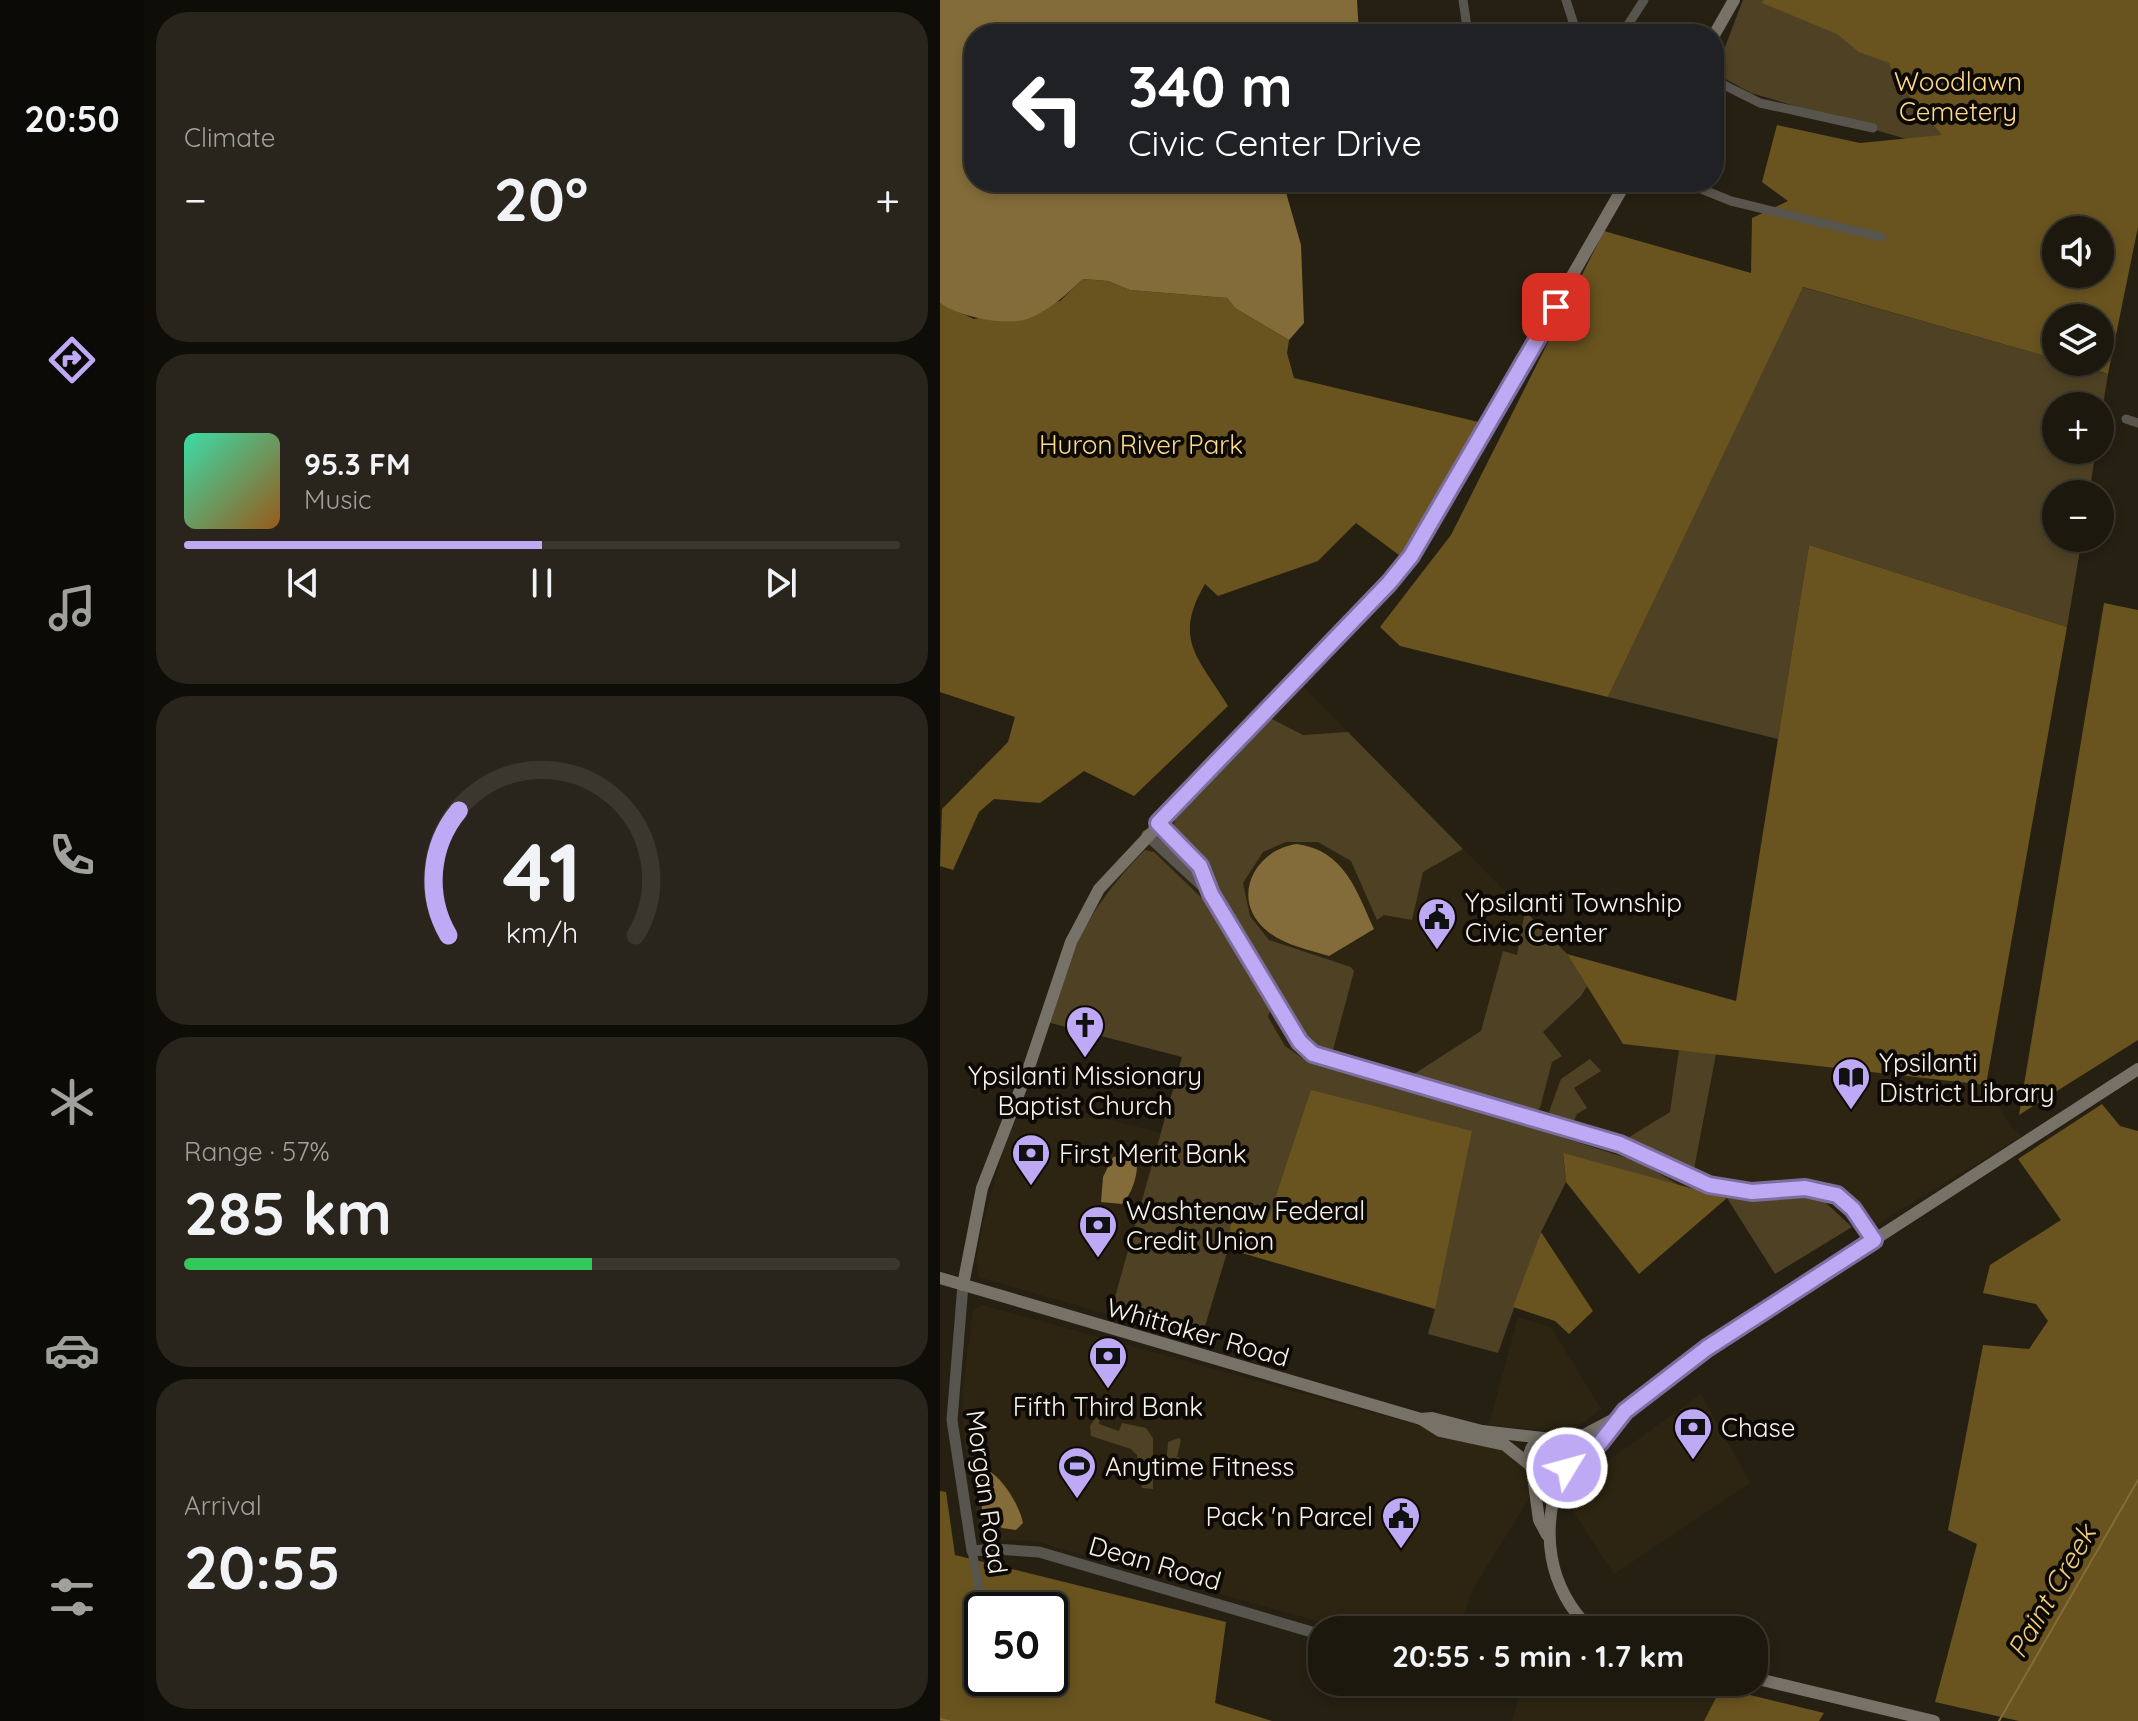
<!DOCTYPE html>
<html lang="en">
<head>
<meta charset="utf-8">
<style>
	body { margin:0; font-family:Quicksand,sans-serif; background:#29251c; color:#f1f3f6; height:100vh; display:flex; flex-direction:column; font-size:30px; white-space:nowrap }
	* { box-sizing:border-box; margin:0 }
	p { font-size:26px; color:#a0a09e }
	.icon { flex:none; width:44px; height:44px; fill:none; stroke:currentColor; stroke-width:2; stroke-linecap:round; stroke-linejoin:round }
	.map { position:relative; flex:1; overflow:hidden }
	.details { display:flex; flex-direction:column; gap:12px; padding:12px; background:#0f0d08; width:796px }
	.details>* { flex:none }
	.hud { position:absolute; left:24px; top:24px; width:760px; height:168px; border-radius:32px; box-shadow:0 4px 12px #0003,0 0 0 2px #3a372e; background:#202124; color:#fff; overflow:hidden }
	.tools { position:absolute; left:1102px; top:216px; display:grid; gap:16px }
	.tools a { display:grid; place-items:center; width:72px; height:72px; border-radius:50%; background:#1c180e; box-shadow:0 4px 12px #0003,0 0 0 2px #3a372e; font-size:40px }
	.speed { position:absolute; left:24px; top:1592px; display:flex; gap:16px; font-size:40px; font-weight:700; text-align:center }
	.speed>* { display:grid; place-content:center; width:104px; height:104px; border-radius:50%; background:#1c180e; box-shadow:0 4px 12px #0003,0 0 0 2px #3a372e; line-height:1 }
	.speed .limit { border:4px solid #111; border-radius:12px; background:#fff; color:#111 }
	.pin { position:absolute; display:grid; place-items:center; width:68px; height:68px; color:#fff; margin:-34px; border-radius:16px; box-shadow:0 4px 12px #0006 }
	.me { position:absolute; width:88px; margin:-44px; rotate:53deg; stroke-linejoin:round; filter:drop-shadow(0 0 6px #0008) }
	.turn { display:flex; align-items:center; gap:28px; height:168px; padding:0 32px; font-size:36px }
	.turn .icon { width:104px; height:104px; stroke-width:2.5 }
	.turn b { display:block; font-size:56px; line-height:68px }
	.big { font-size:60px; font-weight:800; line-height:1.1 }
	.details .card { flex:1; display:flex; flex-direction:column; justify-content:center; gap:12px; min-width:0; padding:0 28px; border-radius:32px; background:#29251c }
	.details .dial { align-items:center; gap:0 }
	.dial svg { height:208px; overflow:visible; fill:none; stroke:#3a372e; stroke-width:7; stroke-linecap:round; text-anchor:middle }
	.dial text { fill:#f1f3f6; stroke:none }
	.song { display:flex; align-items:center; gap:24px }
	.cover { width:96px; height:96px; border-radius:12px; background:linear-gradient(135deg,hsl(160 70% 55%),hsl(30 70% 35%)) }
	.played { height:8px; border-radius:4px; background:linear-gradient(90deg,#bea9f5 50%,#3a372e 50%) }
	.keys { display:flex; justify-content:space-around; direction:ltr }
	.heat { display:flex; justify-content:space-between; align-items:center; font-size:44px; direction:ltr }
	.charge { height:12px; border-radius:6px; background:linear-gradient(90deg,#34c759 57%,#3a372e 0) }
	.trip { position:absolute; left:368px; top:1616px; width:460px; height:80px; border-radius:32px; background:#1c180e; box-shadow:0 4px 12px #0003,0 0 0 2px #3a372e; font-weight:800; line-height:80px; text-align:center }
	main { display:flex; flex:1; min-height:0 }
	.menu { display:flex; flex-direction:column; width:144px; justify-content:space-around; align-items:center; background:#0b0a06; color:#a0a09e }
	.menu .icon { width:56px; height:56px }
	.menu .active { color:#bea9f5 }
	.menu b { font-size:36px; color:#f1f3f6 }
	.map>svg:first-child { display:block }
	.built { fill:#2d2511 }
	.green { fill:#4f4224 }
	.forest { fill:#69531f; fill-rule:evenodd }
	.water { fill:#836c39 }
	.lines { fill:none; stroke-linecap:round; stroke-linejoin:round }
	.stream { stroke:#836c39; stroke-width:2 }
	.minor { stroke:#58554e; stroke-width:9 }
	.tertiary { stroke:#58554e; stroke-width:11 }
	.secondary { stroke:#777268; stroke-width:12 }
	.route-casing { stroke:#7c6e9f; stroke-width:20 }
	.route { stroke:#bea9f5; stroke-width:14 }
	.labels { text-anchor:middle; dominant-baseline:central; stroke-width:8; stroke-linejoin:round; paint-order:stroke }
	.park-label { font-size:26px; fill:#feda8b; stroke:#0d0a05 }
	.poi-label { font-size:26px; fill:#f8f4eb; stroke:#0d0a05; text-anchor:start }
	.street-label { font-size:26px; fill:#f8f4eb; stroke:#0d0a05 }
	.water-label { font-size:28px; font-style:italic; fill:#efcc7d; stroke:#0d0a05 }
</style>
</head>
<body>
<main>
<nav class="menu">
<b>20:50</b>
<svg class="icon active" aria-label="directions" viewBox="0 0 24 24"><path d="M12 3l9 9-9 9-9-9zM9 14v-3h6M13 9l2 2-2 2"/></svg>
<svg class="icon" aria-label="music" viewBox="0 0 24 24"><path d="M9 18V5l10-2v13"/><circle cx="6" cy="18" r="3"/><circle cx="16" cy="16" r="3"/></svg>
<svg class="icon" aria-label="phone" viewBox="0 0 24 24"><path d="M5 4h4l2 5-3 2q2 4 5 5l2-3 5 2v4C11 20 4 13 5 4z"/></svg>
<svg class="icon" aria-label="climate" viewBox="0 0 24 24"><path d="M12 3v18M4 7l16 10M4 17L20 7"/></svg>
<svg class="icon" aria-label="car" viewBox="0 0 24 24"><path d="M5 17H2v-5l4-1 3-4h7l3 4 3 1v5h-3M9 17h6M6 11h13"/><circle cx="7" cy="17" r="2"/><circle cx="17" cy="17" r="2"/></svg>
<svg class="icon" aria-label="filters" viewBox="0 0 24 24"><path d="M4 7h16M4 17h16"/><circle cx="9" cy="7" r="2"/><circle cx="15" cy="17" r="2"/></svg>
</nav>
<section class="details">
<div class="card"><p>Climate</p>
<div class="heat"><a>−</a><b class="big">20°</b><a>+</a></div>
</div>
<div class="card">
<div class="song"><i class="cover"></i><div><b>95.3 FM</b><p>Music</p></div></div>
<div class="played"></div>
<div class="keys"><svg class="icon" aria-label="previous" viewBox="0 0 24 24"><path d="M18 5L8 12l10 7zM5 5v14"/></svg><svg class="icon" aria-label="pause" viewBox="0 0 24 24"><path d="M8 5v14M16 5v14"/></svg><svg class="icon" aria-label="next" viewBox="0 0 24 24"><path d="M6 5l10 7-10 7zM19 5v14"/></svg></div>
</div>
<div class="card dial"><svg viewBox="0 0 100 80">
<path d="M14 69A42 42 0 1 1 86 69"/>
<path d="M14 69A42 42 0 0 1 18 21" stroke="#bea9f5"/>
<text x="50" y="56" font-size="32" font-weight="700">41</text>
<text x="50" y="72" font-size="11">km/h</text>
</svg></div>
<div class="card"><p>Range · 57%</p><b class="big">285 km</b><div class="charge"></div></div>
<div class="card"><p>Arrival</p><b class="big">20:55</b></div>
</section>
<div class="map">
<svg width="1198" height="1721" viewBox="0 0 1198 1721">
	<rect width="100%" height="100%" fill="#262013"/>
	<g class="built">
		<polygon points="359,682 627,954 683,1044 1046,1085 1069,1124 1082,1136 933,1227 908,1195 880,1183 797,1185 753,1176 751,1188 107,1022 140,931 170,882 326,722"/>
		<polygon points="87,1098 221,1133 170,1315 38,1277 36,1258 44,1220 66,1141"/>
		<polygon points="42,1305 568,1450 583,1463 592,1484 590,1497 533,1589 518,1630 408,1630 95,1541 51,1540 40,1530 24,1440 22,1392 33,1310"/>
		<polygon points="578,1317 611,1327 661,1409 631,1432 549,1425"/>
		<polygon points="761,1394 810,1483 674,1574 633,1511 640,1481"/>
		<polygon points="583,1682 761,1682 781,1688 764,1721 572,1721"/>
	</g>
	<g class="green">
		<polygon points="803,0 874,0 1198,85 1064,168 811,93 775,73"/>
		<polygon points="862,287 1116,359 1116,362 1168,374 1160,424 1160,406 1116,406 1116,450 1156,450 1149,494 1116,494 1116,538 1142,538 1127,627 869,545 838,739 668,697"/>
		<polygon points="330,718 363,735 408,732 523,849 483,872 472,920 444,915 437,920 411,861 378,842 346,842 323,852 303,883 310,916 329,940 411,967 414,971 393,1050 387,1055 367,1044 276,888 263,860 233,829 236,815"/>
		<path d="M205,850l9,2 54,52 63,103 -3,10 17,29 23,16 80,20 251,80 40,23 -116,-30 3,27 -25,50 -43,121 -70,-19 7,-25 -167,-89 -35,-6 -5,35 -28,94 -90,-28 72,-258 -135,-35c27,-78 40,-112 98,-172z"/>
		<polygon points="585,911 627,954 647,986 641,996 603,1032 622,1056 612,1062 600,1108 592,1113 476,1077 474,1074 541,1031 563,951 577,955"/>
		<polygon points="739,1050 776,1054 754,1169 686,1139 730,1112"/>
		<polygon points="650,1059 661,1071 634,1088 647,1108 637,1114 632,1125 613,1120 609,1112 621,1079"/>
		<polygon points="863,1196 885,1202 912,1227 835,1274 787,1198 819,1201"/>
		<polygon points="156,1417 160,1417 159,1424 179,1431 182,1423 206,1428 213,1438 213,1489 202,1488 197,1455 191,1449 151,1436 150,1426"/>
		<polygon points="239,1438 241,1440 237,1457 257,1463 251,1480 236,1479 226,1468 228,1442"/>
	</g>
	<g class="forest">
		<path d="M823,0h375v227l-30,147 -41,-12h33v-44h-44v41l-253,-72 -195,410 -208,-51 -20,-19 71,-92 153,-304 147,42 1,-55 36,-17 -26,-19 15,-57 83,18 82,-8 -43,-51 -10,-21 -30,-11 -22,-18 -75,-31zM1116,230h44v44h-44z"/>
		<path d="M143,279l25,2 22,9 97,8 8,10 54,32 -2,13 7,25 189,45 -80,135 -47,-35 -38,38 -100,35 -13,-12c-33,56 -6,74 23,122l-94,90 -50,-25 -44,32 -46,-4 -15,13 -26,58 -13,-4 2,-57 66,-67 7,-25 -75,-25v-389l34,16 86,-18z"/>
		<polygon points="869,545 1127,627 1046,1085 683,1044 627,954 796,1001"/>
		<polygon points="1164,603 1198,610 1198,1040 1079,1115"/>
		<polygon points="371,1090 532,1131 495,1309 288,1249 292,1214 328,1220"/>
		<polygon points="1162,1104 1180,1126 1198,1131 1198,1721 1079,1721 995,1702 1037,1544 1008,1530 1043,1345 1089,1349 1108,1321 1096,1304 1043,1293 1050,1265 1121,1220 1078,1159"/>
		<polygon points="623,1153 787,1198 699,1274 626,1182"/>
		<polygon points="601,1232 653,1311 629,1334 615,1321 573,1307"/>
		<path d="M0,1491l6,1 9,63 271,67 -11,81 57,18h-332zM42,1610h68v68h-68z"/>
		<polygon points="781,1688 884,1713 879,1721 764,1721"/>
	</g>
	<g class="water">
		<path d="M0,0h417l2,34h-385v148h309l18,63 3,78 -15,17 -54,-32 -8,-10 -97,-8 -22,-9 -25,-2c-16,15 -31,29 -51,38 -22,11 -72,0 -92,-14z"/>
		<path d="M357,844c48,7 59,46 77,85l-45,27c-22,-7 -46,-11 -63,-26 -37,-31 -11,-81 31,-86z"/>
		<path d="M188,1156l9,5c1,14 -5,33 -15,43l-21,-2 2,-25 10,-20z"/>
		<path d="M45,1469c16,6 35,37 38,54l-7,7 -14,-2 -20,-18 -2,-29z"/>
	</g>
	<g class="lines">
		<g class="stream">
			<polyline points="0,1719 9,1721"/>
			<polyline points="1059,1721 1198,1480"/>
		</g>
		<g class="minor">
			<polyline points="523,0 528,34"/>
			<polyline points="626,0 637,34"/>
			<polyline points="682,34 704,0"/>
			<polyline points="774,80 820,103 933,128"/>
			<polyline points="744,182 791,201 941,237"/>
			<polyline points="1186,419 1198,423"/>
			<polyline points="32,1551 43,1610"/>
		</g>
		<g class="tertiary">
			<polyline points="218,823 260,866 271,894 360,1042 373,1054 680,1144 769,1185 812,1192 865,1188 897,1195 913,1209 934,1240"/>
			<polyline points="207,835 271,894"/>
			<polyline points="23,1285 12,1420 32,1551 54,1549 99,1552 382,1635"/>
			<polyline points="615,1630 638,1617"/>
		</g>
		<g class="secondary">
			<polyline points="774,35 794,0"/>
			<polyline points="0,1278 481,1419 492,1418 542,1431 603,1438"/>
			<polyline points="23,1285 42,1188 89,1067 131,942 159,889 471,556 686,182"/>
			<polyline points="481,1419 500,1431 565,1445 590,1465"/>
			<circle cx="609" cy="1458" r="20"/>
			<polyline points="621,1442 638,1438 678,1417"/>
			<polyline points="627,1468 660,1443 685,1411 767,1348 1198,1069"/>
			<polyline points="592,1469 599,1520 607,1535"/>
			<path d="M621,1474c-21,56 -14,113 30,156"/>
			<polyline points="814,1678 994,1721"/>
		</g>
	</g>
	<g class="lines">
		<g class="route-casing">
			<polyline id="route" points="616,307 471,556 449,583 218,823 260,866 271,894 360,1042 373,1054 680,1144 769,1185 812,1192 865,1188 897,1195 913,1209 934,1240 767,1348 685,1411 660,1443 627,1468"/>
		</g>
		<use href="#route" class="route"/>
	</g>
	<defs>
		<g id="civic-pin" transform="scale(2)"><path d="M0 17L-7.5 6A9.5 9.5 0 1 1 7.5 6Z" fill="#bea9f5" stroke="#0d0a05"/><path d="M-.6-6.5H3V-4.5H.6V-3L4-1V1h2V6H-6V1h2V-1L-.6-3ZM-1.2 2.5V6h2.4V2.5Z" fill="#111"/></g>
		<g id="church-pin" transform="scale(2)"><path d="M0 17L-7.5 6A9.5 9.5 0 1 1 7.5 6Z" fill="#bea9f5" stroke="#0d0a05"/><path d="M-1.2-6h2.4v3.5h3.3v2.4h-3.3V6h-2.4V-.1h-3.3v-2.4h3.3Z" fill="#111"/></g>
		<g id="library-pin" transform="scale(2)"><path d="M0 17L-7.5 6A9.5 9.5 0 1 1 7.5 6Z" fill="#bea9f5" stroke="#0d0a05"/><path d="M-6-4Q-3-5.5-.7-3.5V5Q-3 3-6 4ZM6-4Q3-5.5 .7-3.5V5Q3 3 6 4Z" fill="#111"/></g>
		<g id="bank-pin" transform="scale(2)"><path d="M0 17L-7.5 6A9.5 9.5 0 1 1 7.5 6Z" fill="#bea9f5" stroke="#0d0a05"/><path d="M-6-4H6V4H-6ZM0-2.3a2.3 2.3 0 1 0 0 4.6a2.3 2.3 0 1 0 0-4.6Z" fill="#111"/></g>
		<g id="stadium-pin" transform="scale(2)"><path d="M0 17L-7.5 6A9.5 9.5 0 1 1 7.5 6Z" fill="#bea9f5" stroke="#0d0a05"/><path d="M0-5a6.5 5 0 1 0 0 10a6.5 5 0 1 0 0-10ZM-3.5-1.8h7v3.6h-7Z" fill="#111"/></g>
	</defs>
	<g fill-rule="evenodd">
		<use href="#civic-pin" x="497" y="917"/>
		<use href="#church-pin" x="145" y="1025"/>
		<use href="#library-pin" x="911" y="1077"/>
		<use href="#bank-pin" x="91" y="1153"/>
		<use href="#bank-pin" x="158" y="1225"/>
		<use href="#bank-pin" x="168" y="1356"/>
		<use href="#bank-pin" x="753" y="1427"/>
		<use href="#stadium-pin" x="137" y="1466"/>
		<use href="#civic-pin" x="461" y="1516"/>
	</g>
	<g class="labels">
		<g class="park-label">
			<text x="1018" y="81">Woodlawn<tspan x="1018" dy="30">Cemetery</tspan></text>
			<text x="201" y="444">Huron River Park</text>
		</g>
		<g class="poi-label">
			<text x="525" y="902">Ypsilanti Township<tspan x="525" dy="30">Civic Center</tspan></text>
			<text x="939" y="1062">Ypsilanti<tspan x="939" dy="30">District Library</tspan></text>
			<text x="145" y="1075" text-anchor="middle">Ypsilanti Missionary<tspan x="145" dy="30">Baptist Church</tspan></text>
			<text x="119" y="1153">First Merit Bank</text>
			<text x="186" y="1210">Washtenaw Federal<tspan x="186" dy="30">Credit Union</tspan></text>
			<text x="168" y="1406" text-anchor="middle">Fifth Third Bank</text>
			<text x="781" y="1427">Chase</text>
			<text x="165" y="1466">Anytime Fitness</text>
			<text x="433" y="1516" text-anchor="end">Pack 'n Parcel</text>
		</g>
		<g class="street-label">
			<text transform="translate(258 1332) rotate(16)">Whittaker Road</text>
			<text transform="translate(47 1492) rotate(82)">Morgan Road</text>
			<text transform="translate(215 1563) rotate(16)">Dean Road</text>
		</g>
		<g class="water-label">
			<text transform="translate(1111 1591) rotate(-60)">Paint Creek</text>
		</g>
	</g>
</svg>
<div class="tools">
<a><svg class="icon" aria-label="sound" viewBox="0 0 24 24"><path d="M4 9h4l5-4v14l-5-4H4zM17 9q2 3 0 6"/></svg></a>
<a><svg class="icon" aria-label="layers" viewBox="0 0 24 24"><path d="M12 4l9 5-9 5-9-5zM3 14l9 5 9-5"/></svg></a>
<a>+</a>
<a>−</a>
</div>
<div class="speed"><div class="limit">50</div></div>
<div class="pin" style="left:616px;top:307px;background:#d93025"><svg class="icon" aria-label="arrive" viewBox="0 0 24 24"><path d="M6 21V4h12l-3 4 3 4H6"/></svg></div>
<svg class="me" style="left:627px;top:1468px" viewBox="-20 -20 40 40"><circle r="17" fill="#bea9f5" stroke="#fff" stroke-width="3"/><path d="M0-11L8 9 0 5-8 9z" fill="#fff"/></svg>
<div class="trip">20:55 · 5 min · 1.7 km</div>
<div class="hud">
<div class="turn"><svg class="icon" aria-label="left" viewBox="0 0 24 24"><path d="M17 20v-9H6M10 6l-5 5 5 5"/></svg><div><b>340 m</b>Civic Center Drive</div></div>
</div>
</div>
</main>
</body>
</html>
